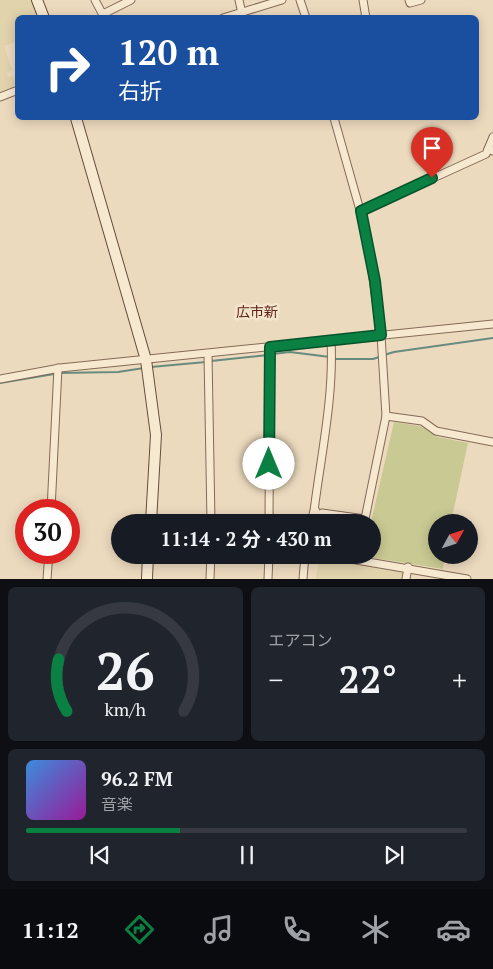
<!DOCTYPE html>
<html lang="ja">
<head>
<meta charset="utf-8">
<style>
	body { margin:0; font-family:"PT Serif","Noto Sans JP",serif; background:#20242c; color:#f1f3f6; height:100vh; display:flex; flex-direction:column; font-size:19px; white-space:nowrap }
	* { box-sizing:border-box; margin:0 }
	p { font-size:16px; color:#9ea1a6 }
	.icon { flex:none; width:28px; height:28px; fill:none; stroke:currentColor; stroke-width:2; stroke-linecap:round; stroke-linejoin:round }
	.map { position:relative; height:579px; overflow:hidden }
	.sheet { display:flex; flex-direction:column; gap:8px; padding:8px; background:#0d0f14; flex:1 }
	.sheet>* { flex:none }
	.hud { position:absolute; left:15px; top:15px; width:464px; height:105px; border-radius:8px; box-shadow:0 2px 12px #0003; background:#1a4fa0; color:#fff; overflow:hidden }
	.needle { width:32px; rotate:50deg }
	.controls { position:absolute; left:428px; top:514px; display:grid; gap:10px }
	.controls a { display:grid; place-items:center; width:50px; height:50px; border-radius:50%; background:#171b24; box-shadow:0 2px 12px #0003; font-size:25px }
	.speed { position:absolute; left:15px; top:499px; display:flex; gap:10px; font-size:25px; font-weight:700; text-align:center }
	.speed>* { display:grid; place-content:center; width:65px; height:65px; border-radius:50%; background:#171b24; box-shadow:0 2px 12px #0003; line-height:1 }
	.speed .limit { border:8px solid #d22; background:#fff; color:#111 }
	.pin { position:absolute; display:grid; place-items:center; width:42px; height:42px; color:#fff; margin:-51px -21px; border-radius:50% 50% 50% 0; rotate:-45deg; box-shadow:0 0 5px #0007 }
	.pin .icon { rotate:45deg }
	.me { position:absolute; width:55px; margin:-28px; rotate:0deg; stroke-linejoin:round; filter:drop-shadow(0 0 4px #0008) }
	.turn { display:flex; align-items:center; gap:18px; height:105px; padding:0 20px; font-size:22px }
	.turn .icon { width:65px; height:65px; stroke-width:2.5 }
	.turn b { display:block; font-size:35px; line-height:42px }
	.big { font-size:38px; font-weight:700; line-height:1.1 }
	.sheet .tile { flex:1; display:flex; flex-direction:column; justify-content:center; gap:8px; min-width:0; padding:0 18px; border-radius:8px; background:#20242c }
	.sheet .dial { align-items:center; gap:0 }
	.dial svg { height:130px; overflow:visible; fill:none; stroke:#363941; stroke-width:7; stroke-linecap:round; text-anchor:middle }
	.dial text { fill:#f1f3f6; stroke:none }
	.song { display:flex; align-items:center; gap:15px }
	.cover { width:60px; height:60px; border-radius:8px; background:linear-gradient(135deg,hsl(210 70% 55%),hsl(300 70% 35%)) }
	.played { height:5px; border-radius:2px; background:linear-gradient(90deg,#0b8043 35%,#363941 35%) }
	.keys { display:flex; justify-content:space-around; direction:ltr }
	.heat { display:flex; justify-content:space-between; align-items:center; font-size:28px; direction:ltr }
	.sheet .tiles { flex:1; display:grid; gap:8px; grid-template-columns:1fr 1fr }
	.tile:last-child { grid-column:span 2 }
	.trip { position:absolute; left:111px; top:514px; width:270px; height:50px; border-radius:25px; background:#171b24; box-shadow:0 2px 12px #0003; font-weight:700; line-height:50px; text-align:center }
	.tab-bar { display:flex; height:80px; justify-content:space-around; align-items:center; background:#090b0e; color:#9ea1a6 }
	.tab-bar .icon { width:35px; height:35px }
	.tab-bar .active { color:#0b8043 }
	.tab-bar b { font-size:22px; color:#f1f3f6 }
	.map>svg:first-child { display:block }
	.farmland { fill:#e1d3ac }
	.green { fill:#c9c993 }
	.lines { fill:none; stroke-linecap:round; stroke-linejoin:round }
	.stream { stroke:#698b7f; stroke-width:2 }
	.street-casing { stroke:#846a57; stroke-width:9 }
	.secondary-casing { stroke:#654c3b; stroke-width:12 }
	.street { stroke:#f7e8d0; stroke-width:7 }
	.secondary { stroke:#f7e8d0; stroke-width:10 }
	.route-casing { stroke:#07532c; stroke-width:12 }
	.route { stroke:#0b8043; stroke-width:9 }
	.labels { text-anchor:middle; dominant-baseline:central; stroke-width:5; stroke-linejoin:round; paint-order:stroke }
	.neighbourhood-label { font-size:14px; fill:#5f231c; stroke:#f4e5cd }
</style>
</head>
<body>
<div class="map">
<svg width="493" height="579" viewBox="0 0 493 579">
	<rect width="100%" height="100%" fill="#ecdabe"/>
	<g class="farmland">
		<polygon points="0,0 31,0 39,17 18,18 17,41 4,46 12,70 7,73 8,77 13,76 17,88 0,95"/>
		<polygon points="319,558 403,570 401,579 316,579"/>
	</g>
	<polygon class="green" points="394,422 420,426 438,437 468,443 451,522 436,522 436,555 445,555 443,569 355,555 372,555 372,522 371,522"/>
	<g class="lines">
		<g class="stream">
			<polyline points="273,354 290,352 330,357"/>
			<polyline points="384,355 394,352 493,338"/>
			<polyline points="334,359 373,359 379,357"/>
			<polyline points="211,361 268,355"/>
			<polyline points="151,367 206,362"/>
			<polyline points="59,373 118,372 144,368"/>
			<polyline points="0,383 54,374"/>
		</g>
		<g class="street-casing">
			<g id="street">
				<polyline points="95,0 104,17"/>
				<polyline points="239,0 243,18"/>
				<polyline points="300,0 306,18"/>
				<polyline points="363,0 366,18"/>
				<polyline points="409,0 410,3 421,0"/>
				<polyline points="103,14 131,0"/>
				<polyline points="223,18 282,0"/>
				<polyline points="0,97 18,90"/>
				<polyline points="488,149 493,137"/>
				<polyline points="361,211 486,154 488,149 493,151"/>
				<polyline points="208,354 211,522"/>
				<polyline points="0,379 60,368 493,324"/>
				<polyline points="386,416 422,421 436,431 493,442"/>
				<polyline points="51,510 58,368"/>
				<path d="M314,511c7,-56 20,-114 17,-171"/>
				<polyline points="269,522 270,347"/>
				<polyline points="311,522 314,511 316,511"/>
				<polyline points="320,522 322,513 365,519 386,416 381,335 367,235 334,118"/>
				<polyline points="327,555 467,579"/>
				<polyline points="47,579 49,552"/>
				<polyline points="210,579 211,555"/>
				<polyline points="268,579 269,555"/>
				<polyline points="303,579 305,555"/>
				<polyline points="406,579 408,567"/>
			</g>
		</g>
		<g class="secondary-casing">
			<g id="secondary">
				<polyline points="37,0 44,18"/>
				<polyline points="76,118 146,360 156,435 151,522"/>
				<polyline points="147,579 148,555"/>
			</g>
		</g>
		<use href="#street" class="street"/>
		<use href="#secondary" class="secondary"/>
	</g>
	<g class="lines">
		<g class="route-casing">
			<polyline id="route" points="269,464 270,347 381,335 375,281 361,211 432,178"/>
		</g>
		<use href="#route" class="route"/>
	</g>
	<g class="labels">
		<g class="neighbourhood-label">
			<text x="257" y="311">広市新</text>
		</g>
	</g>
</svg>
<div class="controls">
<a><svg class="needle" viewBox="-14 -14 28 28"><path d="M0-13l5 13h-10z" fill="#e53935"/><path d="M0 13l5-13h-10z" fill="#9ea1a6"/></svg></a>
</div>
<div class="speed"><div class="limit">30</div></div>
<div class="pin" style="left:432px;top:178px;background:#d93025"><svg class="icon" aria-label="arrive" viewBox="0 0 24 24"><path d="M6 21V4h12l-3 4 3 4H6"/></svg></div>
<svg class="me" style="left:269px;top:464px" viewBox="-20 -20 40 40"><circle r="19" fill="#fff"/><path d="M0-13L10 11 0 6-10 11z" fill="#0b8043"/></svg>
<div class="trip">11:14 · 2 分 · 430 m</div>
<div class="hud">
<div class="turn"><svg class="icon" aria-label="right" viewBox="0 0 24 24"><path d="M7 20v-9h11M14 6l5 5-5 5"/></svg><div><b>120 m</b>右折</div></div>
</div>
</div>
<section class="sheet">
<div class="tiles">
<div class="tile dial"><svg viewBox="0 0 100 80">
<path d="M14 69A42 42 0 1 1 86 69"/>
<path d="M14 69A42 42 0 0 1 9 37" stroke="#0b8043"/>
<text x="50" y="56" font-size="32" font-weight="700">26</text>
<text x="50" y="72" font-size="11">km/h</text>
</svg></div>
<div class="tile"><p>エアコン</p>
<div class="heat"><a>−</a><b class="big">22°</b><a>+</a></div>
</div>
<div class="tile">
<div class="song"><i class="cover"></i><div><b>96.2 FM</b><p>音楽</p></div></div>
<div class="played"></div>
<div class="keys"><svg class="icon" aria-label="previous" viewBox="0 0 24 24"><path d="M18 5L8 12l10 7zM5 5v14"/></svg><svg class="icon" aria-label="pause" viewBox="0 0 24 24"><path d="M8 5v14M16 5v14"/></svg><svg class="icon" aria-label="next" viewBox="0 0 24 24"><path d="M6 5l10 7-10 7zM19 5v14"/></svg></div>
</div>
</div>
</section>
<nav class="tab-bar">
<b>11:12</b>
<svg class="icon active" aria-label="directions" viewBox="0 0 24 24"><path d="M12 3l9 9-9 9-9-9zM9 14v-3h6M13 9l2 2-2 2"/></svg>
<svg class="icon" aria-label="music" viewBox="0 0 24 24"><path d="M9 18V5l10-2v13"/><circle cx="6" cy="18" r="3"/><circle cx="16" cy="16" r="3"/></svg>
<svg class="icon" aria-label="phone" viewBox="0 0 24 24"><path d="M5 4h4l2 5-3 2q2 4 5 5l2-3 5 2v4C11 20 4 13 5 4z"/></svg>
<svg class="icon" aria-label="climate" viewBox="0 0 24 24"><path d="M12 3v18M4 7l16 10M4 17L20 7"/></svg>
<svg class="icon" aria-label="car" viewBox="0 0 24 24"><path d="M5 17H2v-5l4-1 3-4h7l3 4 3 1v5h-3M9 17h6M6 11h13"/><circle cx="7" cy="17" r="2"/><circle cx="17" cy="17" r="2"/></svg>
</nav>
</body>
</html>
